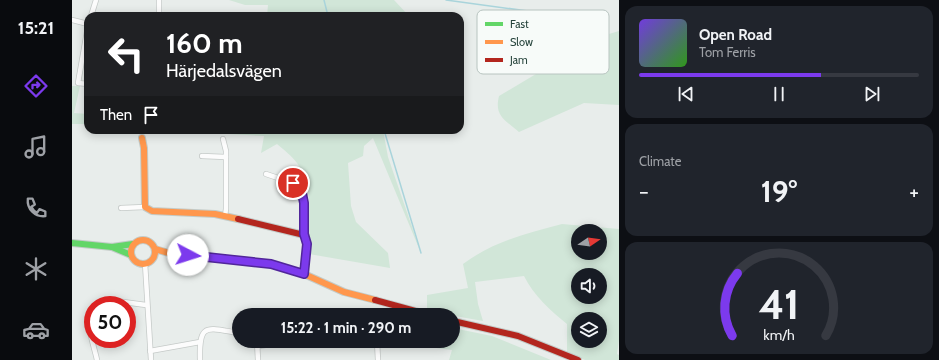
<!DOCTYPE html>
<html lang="en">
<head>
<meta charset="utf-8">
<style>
	body { margin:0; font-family:Cabin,sans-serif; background:#20242c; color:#f1f3f6; height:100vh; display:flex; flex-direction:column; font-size:15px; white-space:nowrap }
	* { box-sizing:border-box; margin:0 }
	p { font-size:13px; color:#9ea1a6 }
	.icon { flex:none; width:22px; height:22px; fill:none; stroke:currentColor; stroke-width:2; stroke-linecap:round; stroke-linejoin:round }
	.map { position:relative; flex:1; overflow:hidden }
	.side { display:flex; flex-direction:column; gap:6px; padding:6px; background:#0d0f14; width:320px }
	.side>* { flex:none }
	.top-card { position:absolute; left:12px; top:12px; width:380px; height:122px; border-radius:12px; box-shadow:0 2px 10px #0003; background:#202124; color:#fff; overflow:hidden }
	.needle { width:26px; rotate:77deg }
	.buttons { position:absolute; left:499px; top:224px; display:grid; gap:8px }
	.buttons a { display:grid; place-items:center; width:36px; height:36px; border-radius:50%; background:#171b24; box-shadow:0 2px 10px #0003; font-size:20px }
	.speed { position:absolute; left:12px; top:296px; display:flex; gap:8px; font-size:20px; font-weight:700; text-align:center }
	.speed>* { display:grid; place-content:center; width:52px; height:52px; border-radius:50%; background:#171b24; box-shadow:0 2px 10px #0003; line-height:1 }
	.speed .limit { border:6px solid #d22; background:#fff; color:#111 }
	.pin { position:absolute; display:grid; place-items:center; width:34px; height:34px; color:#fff; margin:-17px; border:2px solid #fff; border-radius:50%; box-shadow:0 1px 4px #0007 }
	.me { position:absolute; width:44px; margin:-22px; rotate:95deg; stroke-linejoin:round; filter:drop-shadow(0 0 3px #0008) }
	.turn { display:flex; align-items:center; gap:14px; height:84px; padding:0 16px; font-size:18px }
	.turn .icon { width:52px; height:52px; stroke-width:2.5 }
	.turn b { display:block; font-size:28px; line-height:34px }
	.then { display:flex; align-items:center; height:38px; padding:0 16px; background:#0003; gap:8px; font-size:15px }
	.big { font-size:30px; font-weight:700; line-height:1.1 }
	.side .widget { flex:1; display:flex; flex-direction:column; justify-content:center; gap:6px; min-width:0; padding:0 14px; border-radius:12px; background:#20242c }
	.side .dial { align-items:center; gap:0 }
	.dial svg { height:104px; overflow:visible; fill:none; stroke:#363941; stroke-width:7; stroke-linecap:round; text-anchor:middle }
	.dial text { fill:#f1f3f6; stroke:none }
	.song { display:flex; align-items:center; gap:12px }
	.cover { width:48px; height:48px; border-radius:6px; background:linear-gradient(135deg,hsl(260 70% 55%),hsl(110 70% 35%)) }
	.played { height:4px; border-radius:2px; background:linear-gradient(90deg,#7c3aed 65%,#363941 65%) }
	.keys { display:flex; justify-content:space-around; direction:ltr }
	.heat { display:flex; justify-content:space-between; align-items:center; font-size:22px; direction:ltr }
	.trip { position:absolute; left:160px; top:308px; width:228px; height:40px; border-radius:20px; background:#171b24; box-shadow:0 2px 10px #0003; font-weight:700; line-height:40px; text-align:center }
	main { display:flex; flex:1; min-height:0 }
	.tabs { display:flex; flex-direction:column; width:72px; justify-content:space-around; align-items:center; background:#090b0e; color:#9ea1a6 }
	.tabs .icon { width:28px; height:28px }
	.tabs .on { color:#7c3aed }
	.tabs b { font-size:18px; color:#f1f3f6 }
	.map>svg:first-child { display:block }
	.green { fill:#d1e6d8; fill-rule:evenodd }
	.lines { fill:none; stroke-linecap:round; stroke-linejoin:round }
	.stream { stroke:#a9d4db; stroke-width:1.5 }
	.street-casing { stroke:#c5cac8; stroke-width:6 }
	.fast-casing { stroke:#c3cbc8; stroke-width:8 }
	.slow-casing { stroke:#c3cbc8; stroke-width:8 }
	.jam-casing { stroke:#c3cbc8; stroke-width:8 }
	.street { stroke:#fcfcfc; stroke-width:4.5 }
	.fast { stroke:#63d668; stroke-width:6 }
	.slow { stroke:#ff974d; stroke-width:6 }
	.jam { stroke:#b3261e; stroke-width:6 }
	.route-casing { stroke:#51269a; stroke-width:10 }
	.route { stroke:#7c3aed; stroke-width:7 }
	.key { fill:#f7fbf9; stroke:#b8c4c0; stroke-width:1 }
	.key-label { font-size:11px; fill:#24423a }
</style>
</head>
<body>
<main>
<nav class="tabs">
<b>15:21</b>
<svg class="icon on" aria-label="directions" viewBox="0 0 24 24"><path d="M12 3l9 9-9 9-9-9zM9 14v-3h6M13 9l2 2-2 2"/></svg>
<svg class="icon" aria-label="music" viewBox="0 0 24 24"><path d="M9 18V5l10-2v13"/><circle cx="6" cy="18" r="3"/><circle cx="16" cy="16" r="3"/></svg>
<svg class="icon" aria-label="phone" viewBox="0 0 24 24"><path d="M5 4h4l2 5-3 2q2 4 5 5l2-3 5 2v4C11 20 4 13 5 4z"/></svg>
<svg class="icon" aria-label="climate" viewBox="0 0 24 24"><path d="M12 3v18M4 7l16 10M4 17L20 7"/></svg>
<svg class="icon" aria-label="car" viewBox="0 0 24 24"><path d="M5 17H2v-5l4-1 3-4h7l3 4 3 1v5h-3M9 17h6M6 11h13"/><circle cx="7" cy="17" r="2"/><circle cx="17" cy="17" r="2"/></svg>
</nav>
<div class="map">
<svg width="547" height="360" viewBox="0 0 547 360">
	<rect width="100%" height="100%" fill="#e8edeb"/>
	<g class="green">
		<polygon points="157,0 322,0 337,16 195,16 196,5 173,5"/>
		<path d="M547,31v74l-35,-2 -65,29c-14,-12 -25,-16 -20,-36l42,-25 34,-27z"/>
		<polygon points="0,86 8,86 2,113 16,114 16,124 0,124"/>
		<path d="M77,130h234l5,27 33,96 -48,-115 -9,8 -1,10 -15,7 3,43 5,16 32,31 2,15 -81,-14v-19l-5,-6c9,-19 6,-48 -7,-66 -5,-7 -13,-13 -20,-19l-16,9 3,-17z"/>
		<path d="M490,224l57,5v111l-2,14 2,1v5h-34l-18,-7v-29c-17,-14 -33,-28 -43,-48l-49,6 3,22 5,17 -56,-10v-16l41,-7 -5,-24c31,-23 63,-30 99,-40zM506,231h22v22h-22zM506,275h22v22h-22zM506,319h22v22h-22z"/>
		<polygon points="381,328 420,336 479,360 377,360 380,350 325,343 324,341 381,341"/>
	</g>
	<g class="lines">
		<g class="stream">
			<polyline points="252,0 256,16"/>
			<polyline points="374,0 485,15"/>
			<polyline points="312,130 349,253"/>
		</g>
		<g class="street-casing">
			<g id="street">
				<polyline points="19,16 24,0"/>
				<polyline points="87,16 87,0"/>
				<polyline points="0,20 16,24"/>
				<polyline points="16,26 6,83 16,84"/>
				<polyline points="151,139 154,151 154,209 153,216"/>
				<polyline points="130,156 154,157"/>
				<polyline points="194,174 221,183 230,193 232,203 232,235 235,244 232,274"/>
				<polyline points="49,208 73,207"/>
				<polyline points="73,263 79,360"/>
				<polyline points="27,305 44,301 74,305"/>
				<path d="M21,311c-8,14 1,34 4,49"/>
				<polyline points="185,341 186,360"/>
				<polyline points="305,341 306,360"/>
				<polyline points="187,346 220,341"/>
				<polyline points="78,351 128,342"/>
				<path d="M128,360c-1,-38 6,-32 39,-27"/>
			</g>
		</g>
		<g class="fast-casing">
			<g id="fast">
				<polyline points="0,243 40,247 61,244"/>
				<polyline points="40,247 59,255"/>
			</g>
		</g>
		<g class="slow-casing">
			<g id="slow">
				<polyline points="70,138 72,148 73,207 80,211 143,214 166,219"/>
				<circle cx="71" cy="252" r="12"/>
				<polyline points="83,249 100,254 199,264 232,274 272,292 303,300"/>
			</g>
		</g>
		<g class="jam-casing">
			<g id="jam">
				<polyline points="166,219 232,235"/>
				<polyline points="303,300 358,315"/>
				<polyline points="381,321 446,336 506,360"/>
			</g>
		</g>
		<use href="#street" class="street"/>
		<use href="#fast" class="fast"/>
		<use href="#slow" class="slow"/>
		<use href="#jam" class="jam"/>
	</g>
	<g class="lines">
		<g class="route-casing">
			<polyline id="route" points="116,255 199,264 232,274 235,244 232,234 232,203 230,193 221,183"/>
		</g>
		<use href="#route" class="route"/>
	</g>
	<rect x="405" y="10" width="132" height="64" rx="6" class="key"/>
	<rect x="413" y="22" width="18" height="4" fill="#63d668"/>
	<rect x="413" y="40" width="18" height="4" fill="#ff974d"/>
	<rect x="413" y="58" width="18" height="4" fill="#b3261e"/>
	<g class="key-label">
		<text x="438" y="28">Fast</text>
		<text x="438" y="46">Slow</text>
		<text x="438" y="64">Jam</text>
	</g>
</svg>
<div class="buttons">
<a><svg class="needle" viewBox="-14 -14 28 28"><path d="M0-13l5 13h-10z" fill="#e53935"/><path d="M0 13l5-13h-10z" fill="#9ea1a6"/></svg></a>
<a><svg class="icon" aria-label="sound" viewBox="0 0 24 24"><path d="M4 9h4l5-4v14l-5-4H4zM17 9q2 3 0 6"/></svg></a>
<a><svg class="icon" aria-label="layers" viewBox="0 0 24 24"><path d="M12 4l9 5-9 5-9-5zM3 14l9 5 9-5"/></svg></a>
</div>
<div class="speed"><div class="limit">50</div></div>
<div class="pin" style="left:221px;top:183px;background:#d93025"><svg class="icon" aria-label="arrive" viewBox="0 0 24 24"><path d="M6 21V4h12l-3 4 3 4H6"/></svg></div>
<svg class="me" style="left:116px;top:255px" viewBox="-20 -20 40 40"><circle r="19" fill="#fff"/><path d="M0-13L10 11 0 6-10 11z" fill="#7c3aed"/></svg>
<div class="trip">15:22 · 1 min · 290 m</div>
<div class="top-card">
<div class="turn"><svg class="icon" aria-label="left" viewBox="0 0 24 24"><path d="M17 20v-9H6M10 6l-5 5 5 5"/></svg><div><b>160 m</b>Härjedalsvägen</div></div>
<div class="then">Then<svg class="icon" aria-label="arrive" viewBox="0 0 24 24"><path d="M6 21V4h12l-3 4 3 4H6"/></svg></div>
</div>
</div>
<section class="side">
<div class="widget">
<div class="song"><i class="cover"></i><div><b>Open Road</b><p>Tom Ferris</p></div></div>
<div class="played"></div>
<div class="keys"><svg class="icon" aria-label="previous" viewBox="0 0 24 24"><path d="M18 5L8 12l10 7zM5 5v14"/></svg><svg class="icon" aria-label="pause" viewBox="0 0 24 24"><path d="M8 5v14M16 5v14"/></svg><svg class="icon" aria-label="next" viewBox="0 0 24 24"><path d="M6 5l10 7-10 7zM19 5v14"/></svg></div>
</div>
<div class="widget"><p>Climate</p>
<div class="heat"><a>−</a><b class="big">19°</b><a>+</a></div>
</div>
<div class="widget dial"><svg viewBox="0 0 100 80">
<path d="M14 69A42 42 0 1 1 86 69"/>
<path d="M14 69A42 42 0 0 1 18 21" stroke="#7c3aed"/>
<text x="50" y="56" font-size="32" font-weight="700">41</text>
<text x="50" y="72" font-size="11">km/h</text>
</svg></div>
</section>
</main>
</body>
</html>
